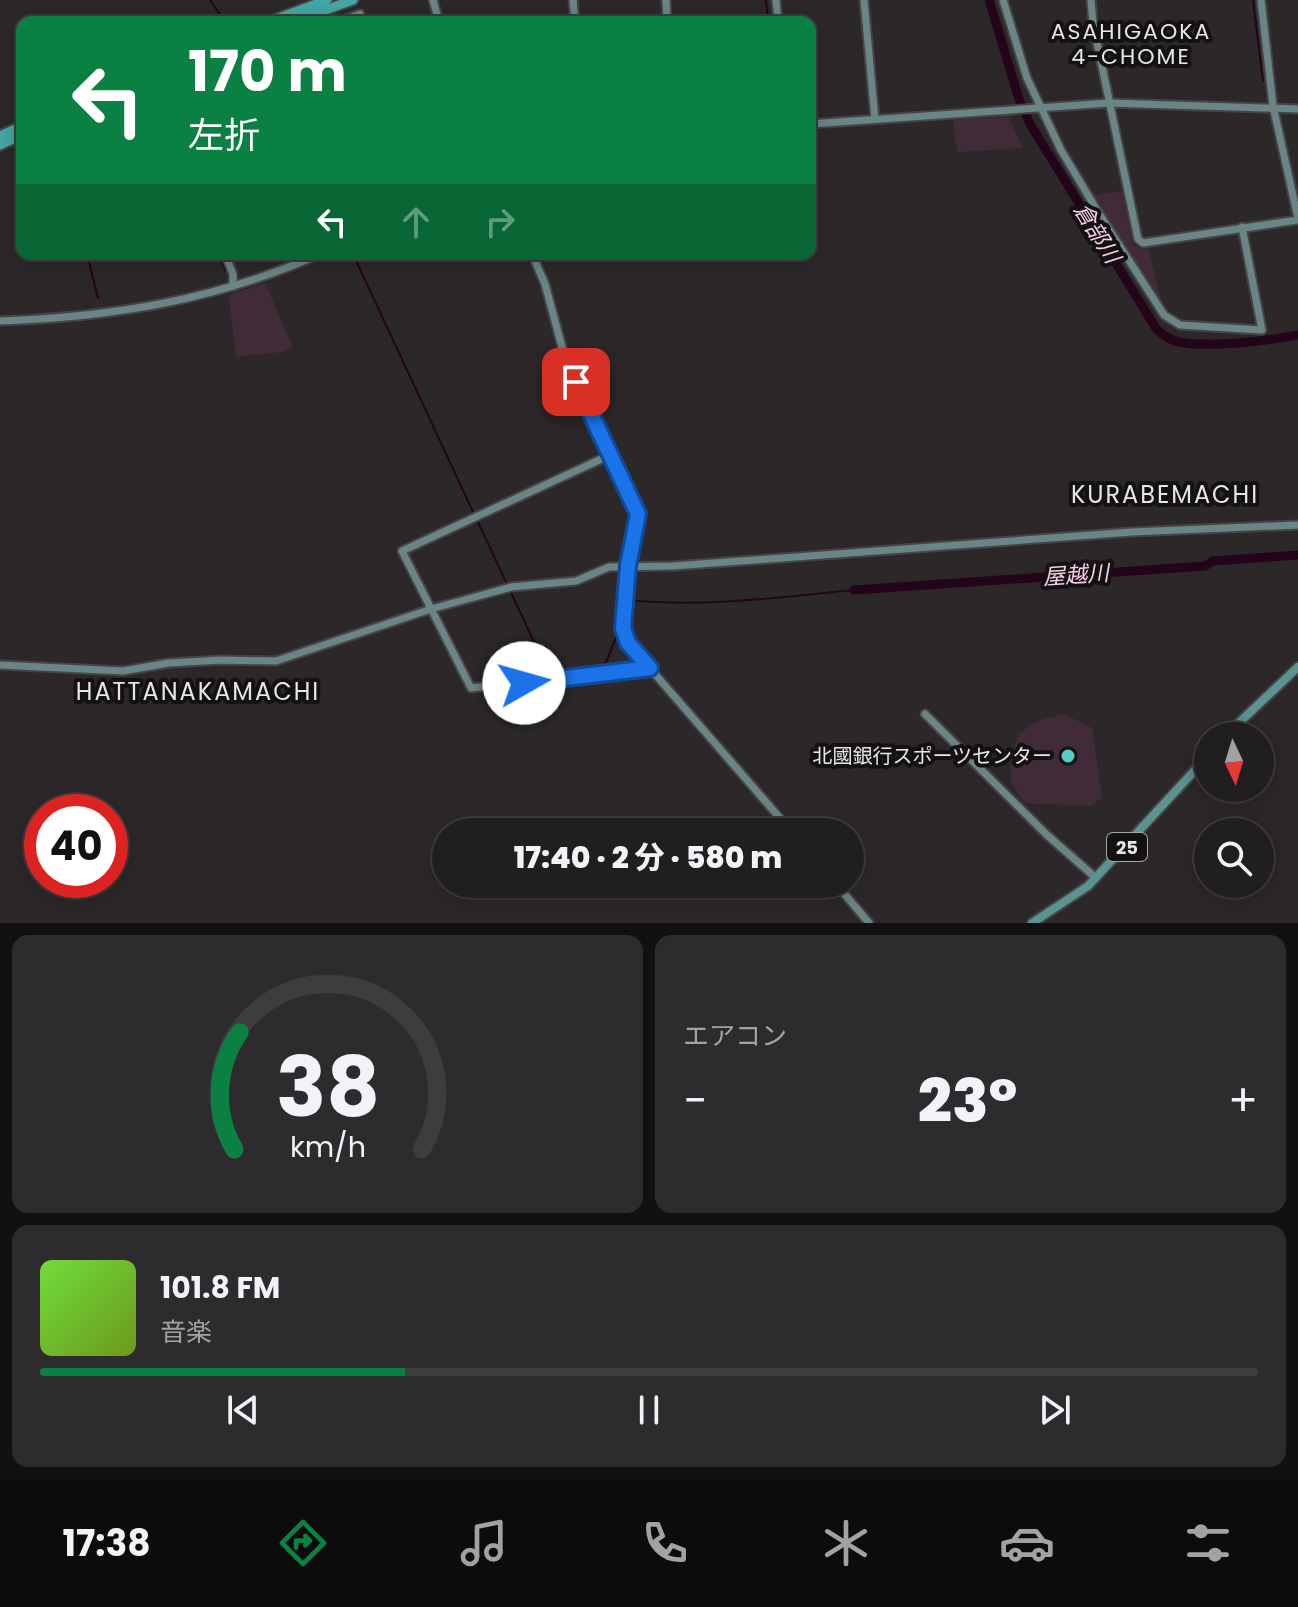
<!DOCTYPE html>
<html lang="ja">
<head>
<meta charset="utf-8">
<style>
	body { margin:0; font-family:Poppins,"Noto Sans JP",sans-serif; background:#2d2b2d; color:#f1f3f6; height:100vh; display:flex; flex-direction:column; font-size:30px; white-space:nowrap }
	* { box-sizing:border-box; margin:0 }
	p { font-size:26px; color:#a2a2a5 }
	.icon { flex:none; width:44px; height:44px; fill:none; stroke:currentColor; stroke-width:2; stroke-linecap:round; stroke-linejoin:round }
	.map { position:relative; height:923px; overflow:hidden }
	.sheet { display:flex; flex-direction:column; gap:12px; padding:12px; background:#121012; flex:1 }
	.sheet>* { flex:none }
	.hud { position:absolute; left:16px; top:16px; width:800px; height:244px; border-radius:16px; box-shadow:0 4px 20px #0003,0 0 0 2px #3e3c3e; background:#0b8043; color:#fff; overflow:hidden }
	.needle { width:52px; rotate:176deg }
	.controls { position:absolute; left:1194px; top:722px; display:grid; gap:16px }
	.controls a { display:grid; place-items:center; width:80px; height:80px; border-radius:50%; background:#211e20; box-shadow:0 4px 20px #0003,0 0 0 2px #3e3c3e; font-size:40px }
	.speed { position:absolute; left:24px; top:794px; display:flex; gap:16px; font-size:40px; font-weight:700; text-align:center }
	.speed>* { display:grid; place-content:center; width:104px; height:104px; border-radius:50%; background:#211e20; box-shadow:0 4px 20px #0003,0 0 0 2px #3e3c3e; line-height:1 }
	.speed .limit { border:12px solid #d22; background:#fff; color:#111 }
	.pin { position:absolute; display:grid; place-items:center; width:68px; height:68px; color:#fff; margin:-34px; border-radius:16px; box-shadow:0 4px 12px #0006 }
	.me { position:absolute; width:88px; margin:-44px; rotate:83deg; stroke-linejoin:round; filter:drop-shadow(0 0 6px #0008) }
	.turn { display:flex; align-items:center; gap:28px; height:168px; padding:0 40px; font-size:36px }
	.turn .icon { width:104px; height:104px; stroke-width:2.5 }
	.turn b { display:block; font-size:56px; line-height:68px }
	.lanes { display:flex; align-items:center; height:76px; padding:0 40px; background:#0003; justify-content:center; gap:40px; direction:ltr }
	.lanes .off { opacity:.35 }
	.big { font-size:60px; font-weight:800; line-height:1.1 }
	.sheet .card { flex:1; display:flex; flex-direction:column; justify-content:center; gap:12px; min-width:0; padding:0 28px; border-radius:16px; background:#2d2b2d }
	.sheet .dial { align-items:center; gap:0 }
	.dial svg { height:208px; overflow:visible; fill:none; stroke:#3e3c3e; stroke-width:7; stroke-linecap:round; text-anchor:middle }
	.dial text { fill:#f1f3f6; stroke:none }
	.song { display:flex; align-items:center; gap:24px }
	.cover { width:96px; height:96px; border-radius:12px; background:linear-gradient(135deg,hsl(100 70% 55%),hsl(80 70% 35%)) }
	.played { height:8px; border-radius:4px; background:linear-gradient(90deg,#0b8043 30%,#3e3c3e 30%) }
	.keys { display:flex; justify-content:space-around; direction:ltr }
	.heat { display:flex; justify-content:space-between; align-items:center; font-size:44px; direction:ltr }
	.sheet .tiles { flex:1; display:grid; gap:12px; grid-template-columns:1fr 1fr }
	.card:last-child { grid-column:span 2 }
	.trip { position:absolute; left:432px; top:818px; width:432px; height:80px; border-radius:40px; background:#211e20; box-shadow:0 4px 20px #0003,0 0 0 2px #3e3c3e; font-weight:800; line-height:80px; text-align:center }
	.tabs { display:flex; height:128px; justify-content:space-around; align-items:center; background:#0d0c0d; color:#a2a2a5 }
	.tabs .icon { width:56px; height:56px }
	.tabs .on { color:#0b8043 }
	.tabs b { font-size:36px; color:#f1f3f6 }
	.map>svg:first-child { display:block }
	.green { fill:#422b39 }
	.lines { fill:none; stroke-linecap:round; stroke-linejoin:round }
	.stream { stroke:#23041a; stroke-width:2 }
	.river { stroke:#23041a; stroke-width:9 }
	.secondary-casing { stroke:#474446; stroke-width:11 }
	.primary-casing { stroke:#474446; stroke-width:12 }
	.highway-casing { stroke:#474446; stroke-width:13 }
	.secondary { stroke:#6a8586; stroke-width:7 }
	.primary { stroke:#5a9392; stroke-width:8 }
	.highway { stroke:#44a6a3; stroke-width:9 }
	.route-casing { stroke:#114b97; stroke-width:20 }
	.route { stroke:#1a73e8; stroke-width:14 }
	.poi-dot { fill:#53cdca; stroke:#131112; stroke-width:3 }
	.labels { text-anchor:middle; dominant-baseline:central; stroke-width:8; stroke-linejoin:round; paint-order:stroke }
	.shield { fill:#131112; stroke:#a8a5a6; stroke-width:2 }
	.shield-label { font-size:18px; font-weight:bold; fill:#e8e5e6 }
	.poi-label { font-size:20px; fill:#e8e5e6; stroke:#131112; text-anchor:end }
	.neighbourhood-label { font-size:22px; letter-spacing:2px; fill:#e8e5e6; stroke:#131112 }
	.water-label { font-size:22px; font-style:italic; fill:#f9d0e8; stroke:#131112 }
	.quarter-label { font-size:24px; letter-spacing:2px; fill:#e8e5e6; stroke:#131112 }
</style>
</head>
<body>
<div class="map">
<svg width="1298" height="923" viewBox="0 0 1298 923">
	<rect width="100%" height="100%" fill="#2c282a"/>
	<g class="green">
		<polygon points="1008,116 1023,148 957,152 953,120"/>
		<polygon points="1122,191 1133,245 1143,250 1148,249 1164,311 1094,195"/>
		<polygon points="265,283 293,347 282,352 236,357 229,295"/>
		<polygon points="1064,714 1092,728 1102,797 1092,806 1025,803 1011,783 1011,756 1019,734 1037,721"/>
	</g>
	<g class="lines">
		<g class="stream">
			<polyline points="210,0 225,22"/>
			<polyline points="766,0 768,22"/>
			<polyline points="1253,0 1263,81"/>
			<polyline points="87,254 98,298"/>
			<polyline points="219,254 226,271"/>
			<polyline points="353,254 474,514"/>
			<path d="M477,520l66,141c14,17 39,13 58,6l5,-5 13,-31"/>
			<path d="M629,600c76,8 150,-3 225,-10"/>
		</g>
		<g class="river">
			<path d="M989,0l30,99 11,25 127,206c7,6 13,10 22,12 32,6 87,-1 119,-7"/>
			<polyline points="854,590 1205,566 1213,561 1298,555"/>
		</g>
		<g class="secondary-casing">
			<g id="secondary">
				<polyline points="433,0 439,22"/>
				<polyline points="573,0 575,22"/>
				<polyline points="666,0 667,22"/>
				<polyline points="776,0 778,22"/>
				<polyline points="864,0 875,119"/>
				<polyline points="1003,0 1027,78 1061,150 1098,212 1095,214"/>
				<polyline points="1091,0 1093,23 1138,239 1143,243 1298,220"/>
				<polyline points="1261,0 1273,106 1298,218"/>
				<polyline points="337,22 360,14 362,22"/>
				<polyline points="810,124 1109,103 1298,109"/>
				<polyline points="1098,212 1164,315 1180,325 1262,330 1242,227"/>
				<polyline points="225,254 233,274 233,286"/>
				<polyline points="532,254 545,284 565,358 638,514 623,608 623,628 628,643 792,832"/>
				<path d="M0,321c113,-4 216,-21 320,-67"/>
				<polyline points="610,455 402,551 471,688 650,668"/>
				<polyline points="0,665 123,671 169,663 221,660 276,661 431,609 511,587 576,581 609,567 673,566 1132,532 1298,525"/>
				<polyline points="925,714 1047,835 1096,878"/>
				<polyline points="836,884 869,923"/>
			</g>
		</g>
		<g class="primary-casing">
			<g id="primary">
				<polyline points="1225,736 1298,667"/>
				<polyline points="1032,923 1088,886 1208,756"/>
			</g>
		</g>
		<g class="highway-casing">
			<g id="highway">
				<polyline points="268,22 327,0"/>
				<polyline points="292,22 353,0"/>
				<polyline points="0,136 22,126"/>
				<polyline points="0,145 22,135"/>
			</g>
		</g>
		<use href="#secondary" class="secondary"/>
		<use href="#primary" class="primary"/>
		<use href="#highway" class="highway"/>
	</g>
	<g class="lines">
		<g class="route-casing">
			<polyline id="route" points="524,683 650,668 628,643 623,628 628,566 638,514 576,382"/>
		</g>
		<use href="#route" class="route"/>
	</g>
	<circle class="poi-dot" cx="1068" cy="756" r="8"/>
	<g class="labels">
		<rect class="shield" x="1107" y="833" width="40" height="28" rx="6"/>
		<g class="shield-label">
			<text x="1127" y="847">25</text>
		</g>
		<g class="poi-label">
			<text x="1052" y="756">北國銀行スポーツセンター</text>
		</g>
		<g class="neighbourhood-label">
			<text x="1131" y="31">ASAHIGAOKA<tspan x="1131" dy="25">4-CHOME</tspan></text>
		</g>
		<g class="water-label">
			<text transform="translate(1097 233) rotate(58)">倉部川</text>
			<text transform="translate(1076 575) rotate(-4)">屋越川</text>
		</g>
		<g class="quarter-label">
			<text x="1165" y="494">KURABEMACHI</text>
			<text x="198" y="691">HATTANAKAMACHI</text>
		</g>
	</g>
</svg>
<div class="controls">
<a><svg class="needle" viewBox="-14 -14 28 28"><path d="M0-13l5 13h-10z" fill="#e53935"/><path d="M0 13l5-13h-10z" fill="#a2a2a5"/></svg></a>
<a><svg class="icon" aria-label="search" viewBox="0 0 24 24"><circle cx="10" cy="10" r="6"/><path d="M15 15l6 6"/></svg></a>
</div>
<div class="speed"><div class="limit">40</div></div>
<div class="pin" style="left:576px;top:382px;background:#d93025"><svg class="icon" aria-label="arrive" viewBox="0 0 24 24"><path d="M6 21V4h12l-3 4 3 4H6"/></svg></div>
<svg class="me" style="left:524px;top:683px" viewBox="-20 -20 40 40"><circle r="19" fill="#fff"/><path d="M0-13L10 11 0 6-10 11z" fill="#1a73e8"/></svg>
<div class="trip">17:40 · 2 分 · 580 m</div>
<div class="hud">
<div class="turn"><svg class="icon" aria-label="left" viewBox="0 0 24 24"><path d="M17 20v-9H6M10 6l-5 5 5 5"/></svg><div><b>170 m</b>左折</div></div>
<div class="lanes"><svg class="icon" aria-label="left" viewBox="0 0 24 24"><path d="M17 20v-9H6M10 6l-5 5 5 5"/></svg><svg class="icon off" aria-label="ahead" viewBox="0 0 24 24"><path d="M12 20V5M6 11l6-6 6 6"/></svg><svg class="icon off" aria-label="right" viewBox="0 0 24 24"><path d="M7 20v-9h11M14 6l5 5-5 5"/></svg></div>
</div>
</div>
<section class="sheet">
<div class="tiles">
<div class="card dial"><svg viewBox="0 0 100 80">
<path d="M14 69A42 42 0 1 1 86 69"/>
<path d="M14 69A42 42 0 0 1 16 24" stroke="#0b8043"/>
<text x="50" y="56" font-size="32" font-weight="700">38</text>
<text x="50" y="72" font-size="11">km/h</text>
</svg></div>
<div class="card"><p>エアコン</p>
<div class="heat"><a>−</a><b class="big">23°</b><a>+</a></div>
</div>
<div class="card">
<div class="song"><i class="cover"></i><div><b>101.8 FM</b><p>音楽</p></div></div>
<div class="played"></div>
<div class="keys"><svg class="icon" aria-label="previous" viewBox="0 0 24 24"><path d="M18 5L8 12l10 7zM5 5v14"/></svg><svg class="icon" aria-label="pause" viewBox="0 0 24 24"><path d="M8 5v14M16 5v14"/></svg><svg class="icon" aria-label="next" viewBox="0 0 24 24"><path d="M6 5l10 7-10 7zM19 5v14"/></svg></div>
</div>
</div>
</section>
<nav class="tabs">
<b>17:38</b>
<svg class="icon on" aria-label="directions" viewBox="0 0 24 24"><path d="M12 3l9 9-9 9-9-9zM9 14v-3h6M13 9l2 2-2 2"/></svg>
<svg class="icon" aria-label="music" viewBox="0 0 24 24"><path d="M9 18V5l10-2v13"/><circle cx="6" cy="18" r="3"/><circle cx="16" cy="16" r="3"/></svg>
<svg class="icon" aria-label="phone" viewBox="0 0 24 24"><path d="M5 4h4l2 5-3 2q2 4 5 5l2-3 5 2v4C11 20 4 13 5 4z"/></svg>
<svg class="icon" aria-label="climate" viewBox="0 0 24 24"><path d="M12 3v18M4 7l16 10M4 17L20 7"/></svg>
<svg class="icon" aria-label="car" viewBox="0 0 24 24"><path d="M5 17H2v-5l4-1 3-4h7l3 4 3 1v5h-3M9 17h6M6 11h13"/><circle cx="7" cy="17" r="2"/><circle cx="17" cy="17" r="2"/></svg>
<svg class="icon" aria-label="filters" viewBox="0 0 24 24"><path d="M4 7h16M4 17h16"/><circle cx="9" cy="7" r="2"/><circle cx="15" cy="17" r="2"/></svg>
</nav>
</body>
</html>
